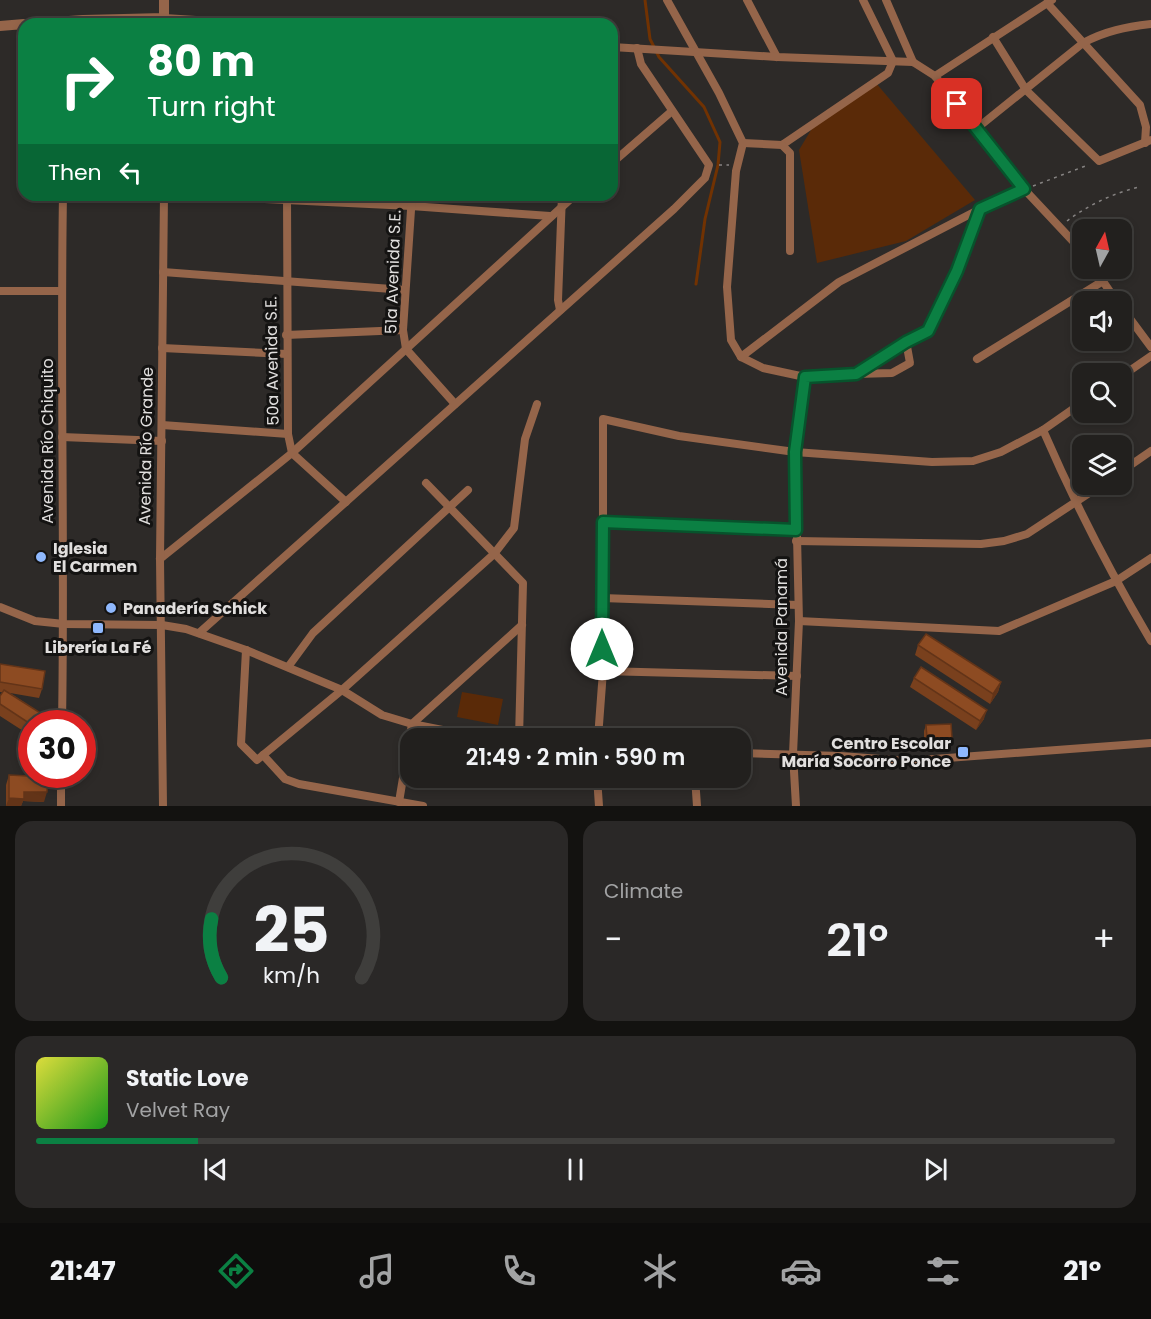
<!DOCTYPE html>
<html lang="en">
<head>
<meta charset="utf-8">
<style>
	body { margin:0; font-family:Poppins,sans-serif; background:#2a2827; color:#f1f3f6; height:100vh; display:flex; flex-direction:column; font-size:22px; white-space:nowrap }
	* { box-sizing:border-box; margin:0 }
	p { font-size:20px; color:#a2a3a4 }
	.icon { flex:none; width:33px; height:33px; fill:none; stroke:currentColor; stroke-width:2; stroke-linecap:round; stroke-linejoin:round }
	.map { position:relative; height:806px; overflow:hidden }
	.panel { display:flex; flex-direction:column; gap:15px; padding:15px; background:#131210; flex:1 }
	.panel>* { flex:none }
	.hud { position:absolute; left:18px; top:18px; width:600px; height:183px; border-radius:18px; box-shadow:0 3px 9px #0003,0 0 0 2px #3f3e3c; background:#0b8043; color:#fff; overflow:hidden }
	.needle { width:39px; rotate:8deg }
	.buttons { position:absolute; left:1072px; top:219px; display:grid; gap:12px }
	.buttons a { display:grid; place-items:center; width:60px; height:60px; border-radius:12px; background:#22201e; box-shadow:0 3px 9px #0003,0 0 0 2px #3f3e3c; font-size:30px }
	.speed { position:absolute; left:18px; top:710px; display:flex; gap:12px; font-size:30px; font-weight:700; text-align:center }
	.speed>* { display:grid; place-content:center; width:78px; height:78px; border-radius:50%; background:#22201e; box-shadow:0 3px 9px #0003,0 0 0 2px #3f3e3c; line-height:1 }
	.speed .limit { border:9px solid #d22; background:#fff; color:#111 }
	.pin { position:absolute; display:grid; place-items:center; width:51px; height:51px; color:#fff; margin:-26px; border-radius:12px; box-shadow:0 3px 9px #0006 }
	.me { position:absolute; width:66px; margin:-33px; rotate:0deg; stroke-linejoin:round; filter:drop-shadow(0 0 4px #0008) }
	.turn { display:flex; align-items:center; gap:21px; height:126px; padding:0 30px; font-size:27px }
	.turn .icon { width:78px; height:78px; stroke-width:2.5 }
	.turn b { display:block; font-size:42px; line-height:51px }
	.then { display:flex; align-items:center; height:57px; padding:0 30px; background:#0003; gap:12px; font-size:22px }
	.big { font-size:45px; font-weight:600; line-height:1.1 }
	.panel .tile { flex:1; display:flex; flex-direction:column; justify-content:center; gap:9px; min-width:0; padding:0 21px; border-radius:18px; background:#2a2827 }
	.panel .dial { align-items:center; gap:0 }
	.dial svg { height:156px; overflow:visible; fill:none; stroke:#3f3e3c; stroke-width:7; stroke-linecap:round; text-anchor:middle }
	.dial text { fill:#f1f3f6; stroke:none }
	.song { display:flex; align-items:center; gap:18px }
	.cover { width:72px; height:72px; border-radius:9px; background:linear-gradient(135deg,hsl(60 70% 55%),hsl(120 70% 35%)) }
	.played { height:6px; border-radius:3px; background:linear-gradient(90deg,#0b8043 15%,#3f3e3c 15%) }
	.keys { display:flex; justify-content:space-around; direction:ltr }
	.heat { display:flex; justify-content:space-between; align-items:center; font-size:33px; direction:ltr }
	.panel .tiles { flex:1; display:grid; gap:15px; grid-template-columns:1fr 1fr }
	.tile:last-child { grid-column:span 2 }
	.trip { position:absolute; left:400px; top:728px; width:351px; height:60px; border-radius:18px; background:#22201e; box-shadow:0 3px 9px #0003,0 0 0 2px #3f3e3c; font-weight:600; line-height:60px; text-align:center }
	.menu { display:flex; height:96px; justify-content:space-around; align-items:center; background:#0e0d0c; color:#a2a3a4 }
	.menu .icon { width:42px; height:42px }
	.menu .current { color:#0b8043 }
	.menu b { font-size:27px; color:#f1f3f6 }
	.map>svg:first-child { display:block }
	.green { fill:#5a2a08 }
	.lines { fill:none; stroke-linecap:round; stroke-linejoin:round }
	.stream { stroke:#713202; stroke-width:3 }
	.path { stroke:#868382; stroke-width:1.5; stroke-dasharray:3 4.5; stroke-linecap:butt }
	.minor { stroke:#95654a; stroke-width:8 }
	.tertiary { stroke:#95654a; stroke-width:10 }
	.wall { fill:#79401d }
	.shaded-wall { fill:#633418 }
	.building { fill:#8d4b22; stroke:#633418; stroke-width:1.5 }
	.route-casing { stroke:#07532c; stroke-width:15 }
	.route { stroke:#0b8043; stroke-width:10 }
	.poi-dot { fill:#8fb8fd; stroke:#141312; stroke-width:2 }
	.labels { text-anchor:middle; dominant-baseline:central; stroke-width:6; stroke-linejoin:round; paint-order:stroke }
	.street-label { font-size:16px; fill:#e1dfde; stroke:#141312 }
	.poi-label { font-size:16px; font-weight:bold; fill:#e1dfde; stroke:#141312; text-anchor:start }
</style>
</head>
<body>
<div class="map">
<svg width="1151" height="806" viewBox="0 0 1151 806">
	<rect width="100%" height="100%" fill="#2d2a28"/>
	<g class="green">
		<polygon points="876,83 975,200 906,241 817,263 799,150 814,125"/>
		<polygon points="462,692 503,699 498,725 457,717"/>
	</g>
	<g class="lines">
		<polyline class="stream" points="645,0 650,39 659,57 704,107 720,142 718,165 705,219 696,284"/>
		<g class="path">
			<polyline points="719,165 729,165"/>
			<polyline points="1033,186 1088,165"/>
			<path d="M1067,221c21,-16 47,-28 72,-34"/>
		</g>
		<g class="minor">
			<polyline points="667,0 719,93 743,143 736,171 727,287 731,340 741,357 763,368 805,377 856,374 906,341 928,331 957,271 980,209"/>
			<polyline points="747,0 777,57"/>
			<polyline points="886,0 913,62"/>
			<polyline points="1047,3 1140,105 1146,127 1145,143"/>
			<polyline points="164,24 164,18 262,24"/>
			<polyline points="993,37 1026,90 1099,161 1151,140"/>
			<polyline points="612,47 777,57 913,62 935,76 967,118"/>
			<polyline points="935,76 1052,0"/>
			<path d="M976,129l107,-86c22,-12 43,-16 68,-19"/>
			<polyline points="743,143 782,145 888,73 893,61 863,0"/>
			<polyline points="782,145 790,153 790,251"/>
			<polyline points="612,163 672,111"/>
			<polyline points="184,195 411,206 550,216"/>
			<polyline points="287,195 288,434 292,453 346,502"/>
			<polyline points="412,195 403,330 406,349 455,404"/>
			<polyline points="1094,268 1117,302"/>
			<polyline points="163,272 405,290"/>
			<polyline points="0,291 61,291"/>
			<polyline points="1122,308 1151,347"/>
			<polyline points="560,310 558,300 562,195"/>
			<polyline points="286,335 403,330"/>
			<polyline points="162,348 287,354"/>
			<polyline points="741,357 839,282 980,209 1024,189 1083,252"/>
			<polyline points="977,359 1103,281"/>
			<polyline points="856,374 892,373 910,363 906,341"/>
			<polyline points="1122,376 1151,356"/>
			<polyline points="162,425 288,434"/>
			<path d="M1043,430c32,74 67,142 108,211"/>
			<polyline points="62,437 162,441"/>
			<polyline points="1122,471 1151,451"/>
			<polyline points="426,483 523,583 519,738"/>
			<polyline points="603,522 796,530"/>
			<polyline points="796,541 981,544 1004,541 1027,534 1103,484"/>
			<polyline points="160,559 292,453 575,195"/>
			<polyline points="602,598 798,605"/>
			<polyline points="0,607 35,621 64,624 162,625 186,629 246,650 342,690 382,715 412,724 483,738"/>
			<polyline points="799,621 999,631 1116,581 1151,558"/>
			<polyline points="199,633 674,209 705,178 709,165 641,64 637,48"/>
			<polyline points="246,650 241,744 257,760 342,690 494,554 514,528 525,439 537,404"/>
			<polyline points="288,667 313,633 468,490"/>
			<polyline points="603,671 797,676"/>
			<path d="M62,723c3,-176 -2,-352 1,-528"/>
			<polyline points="598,738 603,671 603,419 679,436 795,452 932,462 973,461 1001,452 1043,430 1083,402"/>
			<polyline points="741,753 841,756 907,761 1151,743"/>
			<polyline points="263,755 285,779 299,784 423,806"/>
			<polyline points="597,777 599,806"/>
			<polyline points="695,777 697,806"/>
			<polyline points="399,802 412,724 522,625"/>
			<polyline points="61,806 61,774"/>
			<polyline points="163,806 160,559 164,195"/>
			<polyline points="796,806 793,754 799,621 795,452 805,377"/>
		</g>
		<g class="tertiary">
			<polyline points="27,24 83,20 164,18 164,0"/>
			<polyline points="0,26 24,24"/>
			<polyline points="967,118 1024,189"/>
		</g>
	</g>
	<g class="wall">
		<polygon points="918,645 1001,682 998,692 990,704 915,655"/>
		<polygon points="0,664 42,689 39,698 10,693 42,714 39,723 32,723 31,736 0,716 0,696 3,692 0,692"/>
		<polygon points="914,678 984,719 976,730 910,687"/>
		<polygon points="926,725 949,744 924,744 924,731"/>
		<polygon points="9,775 44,802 23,801 21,806 6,806 6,785"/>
	</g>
	<g class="shaded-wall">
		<polygon points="1001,682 998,692 990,704 993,694"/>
		<polygon points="987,710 984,719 976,730 980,721"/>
		<polygon points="927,738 952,738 949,744 924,744"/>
		<polygon points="24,792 47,792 44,802 23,801 21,806 6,806 9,798"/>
	</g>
	<g class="building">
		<polygon points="926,634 1001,682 993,694 918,645"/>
		<polygon points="0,664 45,671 42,689 0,682"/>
		<polygon points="921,667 987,710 980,721 914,678"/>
		<polygon points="4,690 42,714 36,723 32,723 32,725 0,704 0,696"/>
		<polygon points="951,724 952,738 927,738 926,725"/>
		<polygon points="9,775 48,777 47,792 24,792 24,799 9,798"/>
	</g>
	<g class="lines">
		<g class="route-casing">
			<polyline id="route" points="602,649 603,522 796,530 795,452 805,377 856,374 906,342 928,331 957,271 980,209 1024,189 957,104"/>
		</g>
		<use href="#route" class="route"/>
	</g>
	<g class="poi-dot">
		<circle cx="41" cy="557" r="6"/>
		<circle cx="111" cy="608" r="6"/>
		<rect x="92" y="622" width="12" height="12" rx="3"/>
		<rect x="957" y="746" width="12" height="12" rx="3"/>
	</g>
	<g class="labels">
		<g class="street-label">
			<text transform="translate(393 272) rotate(-88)">51a Avenida S.E.</text>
			<text transform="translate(272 361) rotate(-91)">50a Avenida S.E.</text>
			<text transform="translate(47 441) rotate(-90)">Avenida Río Chiquito</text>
			<text transform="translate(146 446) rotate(-89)">Avenida Río Grande</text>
			<text transform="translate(781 627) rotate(-90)">Avenida Panamá</text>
		</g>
		<g class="poi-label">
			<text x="53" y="548">Iglesia<tspan x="53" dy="18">El Carmen</tspan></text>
			<text x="123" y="608">Panadería Schick</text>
			<text x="98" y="647" text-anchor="middle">Librería La Fé</text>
			<text x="951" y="743" text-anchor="end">Centro Escolar<tspan x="951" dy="18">María Socorro Ponce</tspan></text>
		</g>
	</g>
</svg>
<div class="buttons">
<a><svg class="needle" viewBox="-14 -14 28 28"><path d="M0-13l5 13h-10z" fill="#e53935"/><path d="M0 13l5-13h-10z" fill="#a2a3a4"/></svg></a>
<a><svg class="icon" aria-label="sound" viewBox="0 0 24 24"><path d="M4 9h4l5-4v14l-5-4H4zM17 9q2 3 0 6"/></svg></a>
<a><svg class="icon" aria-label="search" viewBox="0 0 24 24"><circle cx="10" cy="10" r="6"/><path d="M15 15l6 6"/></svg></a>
<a><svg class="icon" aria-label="layers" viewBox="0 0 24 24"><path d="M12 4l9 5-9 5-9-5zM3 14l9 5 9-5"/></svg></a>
</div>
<div class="speed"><div class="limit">30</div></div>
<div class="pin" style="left:957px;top:104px;background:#d93025"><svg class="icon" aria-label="arrive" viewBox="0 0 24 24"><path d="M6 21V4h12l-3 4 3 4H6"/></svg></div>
<svg class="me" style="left:602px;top:649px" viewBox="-20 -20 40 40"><circle r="19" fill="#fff"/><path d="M0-13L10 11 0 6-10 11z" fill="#0b8043"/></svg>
<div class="trip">21:49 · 2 min · 590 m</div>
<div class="hud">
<div class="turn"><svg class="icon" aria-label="right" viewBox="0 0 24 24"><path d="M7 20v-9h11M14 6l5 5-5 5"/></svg><div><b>80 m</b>Turn right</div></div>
<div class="then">Then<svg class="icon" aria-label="left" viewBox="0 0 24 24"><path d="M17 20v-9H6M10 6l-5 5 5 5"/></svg></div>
</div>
</div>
<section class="panel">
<div class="tiles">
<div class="tile dial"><svg viewBox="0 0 100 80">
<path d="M14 69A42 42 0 1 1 86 69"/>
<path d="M14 69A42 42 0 0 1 9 39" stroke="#0b8043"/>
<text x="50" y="56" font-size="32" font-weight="700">25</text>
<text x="50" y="72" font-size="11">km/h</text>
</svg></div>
<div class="tile"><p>Climate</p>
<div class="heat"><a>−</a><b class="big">21°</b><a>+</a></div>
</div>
<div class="tile">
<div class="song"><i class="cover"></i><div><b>Static Love</b><p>Velvet Ray</p></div></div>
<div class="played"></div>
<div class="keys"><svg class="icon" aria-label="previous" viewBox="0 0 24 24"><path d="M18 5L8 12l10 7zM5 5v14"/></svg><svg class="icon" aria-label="pause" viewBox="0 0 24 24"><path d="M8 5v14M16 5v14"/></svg><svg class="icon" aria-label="next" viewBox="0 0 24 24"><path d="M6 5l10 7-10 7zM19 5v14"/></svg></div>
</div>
</div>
</section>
<nav class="menu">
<b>21:47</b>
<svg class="icon current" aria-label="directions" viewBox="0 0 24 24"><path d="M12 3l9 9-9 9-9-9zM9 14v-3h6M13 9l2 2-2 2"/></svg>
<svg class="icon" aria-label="music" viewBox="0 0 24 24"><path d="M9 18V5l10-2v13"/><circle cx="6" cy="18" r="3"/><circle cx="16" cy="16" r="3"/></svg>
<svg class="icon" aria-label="phone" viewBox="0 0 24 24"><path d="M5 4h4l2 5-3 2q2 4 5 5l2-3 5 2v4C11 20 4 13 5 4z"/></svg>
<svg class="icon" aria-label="climate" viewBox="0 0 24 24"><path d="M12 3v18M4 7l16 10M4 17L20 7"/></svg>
<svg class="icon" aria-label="car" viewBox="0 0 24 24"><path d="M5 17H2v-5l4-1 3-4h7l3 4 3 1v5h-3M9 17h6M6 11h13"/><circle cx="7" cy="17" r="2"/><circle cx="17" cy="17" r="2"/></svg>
<svg class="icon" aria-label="filters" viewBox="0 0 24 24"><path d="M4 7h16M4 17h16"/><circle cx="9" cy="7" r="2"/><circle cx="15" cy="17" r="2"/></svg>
<b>21°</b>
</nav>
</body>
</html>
